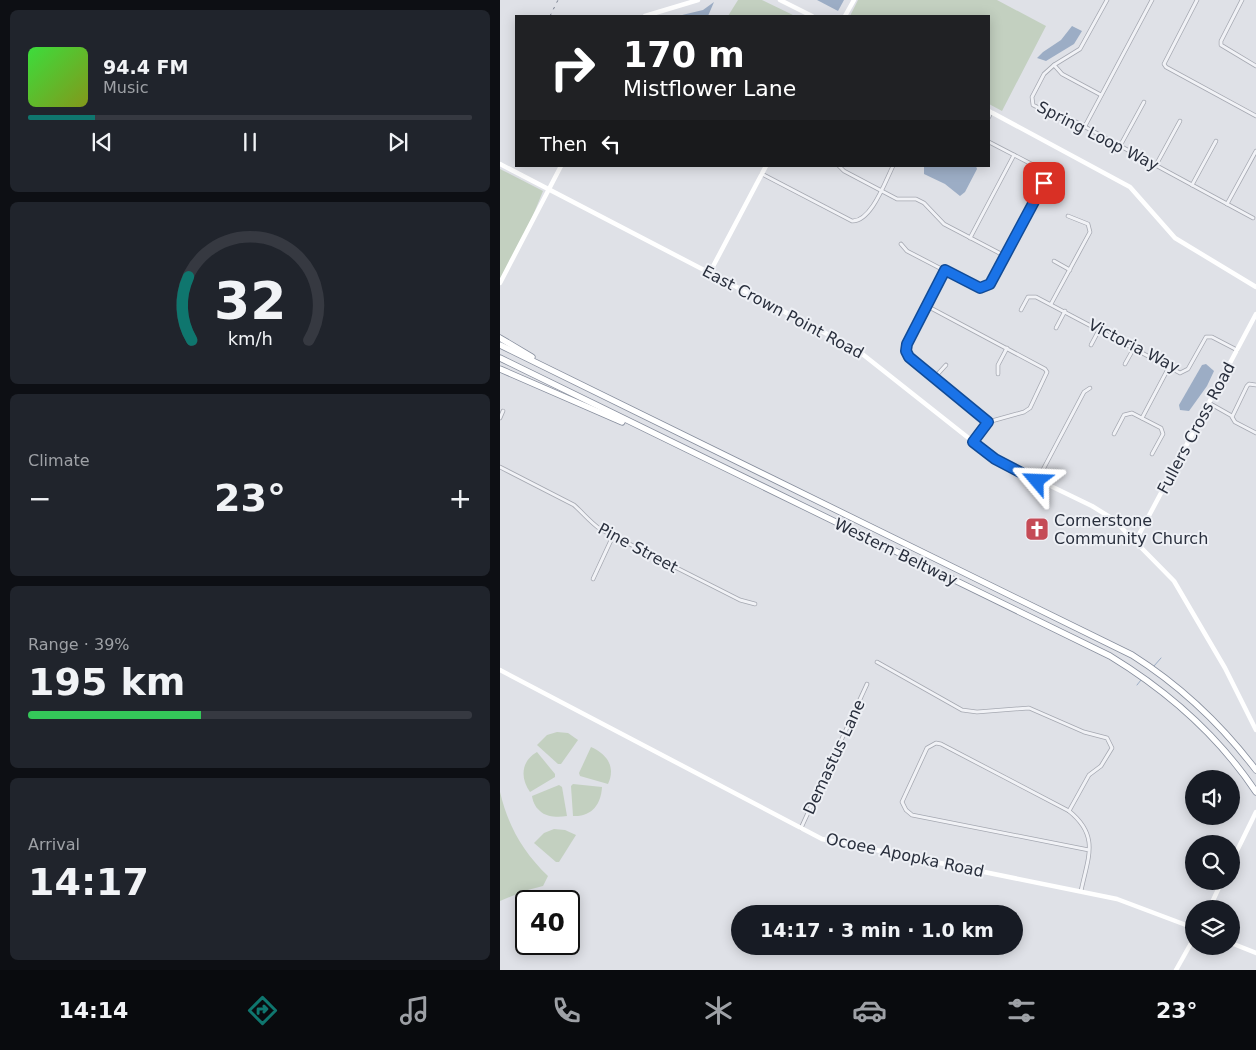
<!DOCTYPE html>
<html lang="en">
<head>
<meta charset="utf-8">
<style>
	body { margin:0; font-family:"DejaVu Sans",sans-serif; background:#20242c; color:#f1f3f6; height:100vh; display:flex; flex-direction:column; font-size:19px; white-space:nowrap }
	* { box-sizing:border-box; margin:0 }
	p { font-size:16px; color:#9ea1a6 }
	.icon { flex:none; width:28px; height:28px; fill:none; stroke:currentColor; stroke-width:2; stroke-linecap:round; stroke-linejoin:round }
	.map { position:relative; flex:1; overflow:hidden }
	.panel { display:flex; flex-direction:column; gap:10px; padding:10px; background:#0d0f14; width:500px }
	.panel>* { flex:none }
	.top-card { position:absolute; left:15px; top:15px; width:475px; height:152px; border-radius:0px; box-shadow:0 2px 12px #0003; background:#202124; color:#fff; overflow:hidden }
	.controls { position:absolute; left:685px; top:770px; display:grid; gap:10px }
	.controls a { display:grid; place-items:center; width:55px; height:55px; border-radius:50%; background:#171b24; box-shadow:0 2px 12px #0003; font-size:25px }
	.speed { position:absolute; left:15px; top:890px; display:flex; gap:10px; font-size:25px; font-weight:700; text-align:center }
	.speed>* { display:grid; place-content:center; width:65px; height:65px; border-radius:50%; background:#171b24; box-shadow:0 2px 12px #0003; line-height:1 }
	.speed .limit { border:2px solid #111; border-radius:8px; background:#fff; color:#111 }
	.pin { position:absolute; display:grid; place-items:center; width:42px; height:42px; color:#fff; margin:-21px; border-radius:10px; box-shadow:0 2px 8px #0006 }
	.me { position:absolute; width:55px; margin:-28px; rotate:296deg; stroke-linejoin:round; filter:drop-shadow(0 0 4px #0008) }
	.turn { display:flex; align-items:center; gap:18px; height:105px; padding:0 25px; font-size:22px }
	.turn .icon { width:65px; height:65px; stroke-width:2.5 }
	.turn b { display:block; font-size:35px; line-height:42px }
	.then { display:flex; align-items:center; height:48px; padding:0 25px; background:#0003; gap:10px; font-size:19px }
	.big { font-size:38px; font-weight:800; line-height:1.1 }
	.panel .widget { flex:1; display:flex; flex-direction:column; justify-content:center; gap:8px; min-width:0; padding:0 18px; border-radius:8px; background:#20242c }
	.panel .dial { align-items:center; gap:0 }
	.dial svg { height:130px; overflow:visible; fill:none; stroke:#363941; stroke-width:7; stroke-linecap:round; text-anchor:middle }
	.dial text { fill:#f1f3f6; stroke:none }
	.song { display:flex; align-items:center; gap:15px }
	.cover { width:60px; height:60px; border-radius:8px; background:linear-gradient(135deg,hsl(120 70% 55%),hsl(70 70% 35%)) }
	.played { height:5px; border-radius:2px; background:linear-gradient(90deg,#0f766e 15%,#363941 15%) }
	.keys { display:flex; justify-content:space-around; direction:ltr }
	.heat { display:flex; justify-content:space-between; align-items:center; font-size:28px; direction:ltr }
	.charge { height:8px; border-radius:4px; background:linear-gradient(90deg,#34c759 39%,#363941 0) }
	.trip { position:absolute; left:231px; top:905px; width:292px; height:50px; border-radius:25px; background:#171b24; box-shadow:0 2px 12px #0003; font-weight:800; line-height:50px; text-align:center }
	.dock { display:flex; height:80px; justify-content:space-around; align-items:center; background:#090b0e; color:#9ea1a6 }
	.dock .icon { width:35px; height:35px }
	.dock .active { color:#0f766e }
	.dock b { font-size:22px; color:#f1f3f6 }
	main { display:flex; flex:1; min-height:0 }
	.map>svg:first-child { display:block }
	.green { fill:#c3d0c0 }
	.water { fill:#9cadc5 }
	.lines { fill:none; stroke-linecap:round; stroke-linejoin:round }
	.stream { stroke:#9cadc5; stroke-width:1 }
	.street-casing { stroke:#a5a8b1; stroke-width:4.5 }
	.highway-casing { stroke:#878e9d; stroke-width:7 }
	.street { stroke:#f1f2f6; stroke-width:3 }
	.secondary { stroke:#fff; stroke-width:4.5 }
	.highway { stroke:#fff; stroke-width:5.5 }
	.rail { stroke:#79808f; stroke-width:1; stroke-dasharray:2.5 5; stroke-linecap:butt }
	.route-casing { stroke:#114b97; stroke-width:12 }
	.route { stroke:#1a73e8; stroke-width:9 }
	.labels { text-anchor:middle; dominant-baseline:central; stroke-width:4; stroke-linejoin:round; paint-order:stroke }
	.street-label { font-size:16px; fill:#292f3d; stroke:#eef0f5 }
	.poi-label { font-size:16px; fill:#292f3d; stroke:#eef0f5; text-anchor:start }
</style>
</head>
<body>
<main>
<section class="panel">
<div class="widget">
<div class="song"><i class="cover"></i><div><b>94.4 FM</b><p>Music</p></div></div>
<div class="played"></div>
<div class="keys"><svg class="icon" aria-label="previous" viewBox="0 0 24 24"><path d="M18 5L8 12l10 7zM5 5v14"/></svg><svg class="icon" aria-label="pause" viewBox="0 0 24 24"><path d="M8 5v14M16 5v14"/></svg><svg class="icon" aria-label="next" viewBox="0 0 24 24"><path d="M6 5l10 7-10 7zM19 5v14"/></svg></div>
</div>
<div class="widget dial"><svg viewBox="0 0 100 80">
<path d="M14 69A42 42 0 1 1 86 69"/>
<path d="M14 69A42 42 0 0 1 12 30" stroke="#0f766e"/>
<text x="50" y="56" font-size="32" font-weight="700">32</text>
<text x="50" y="72" font-size="11">km/h</text>
</svg></div>
<div class="widget"><p>Climate</p>
<div class="heat"><a>−</a><b class="big">23°</b><a>+</a></div>
</div>
<div class="widget"><p>Range · 39%</p><b class="big">195 km</b><div class="charge"></div></div>
<div class="widget"><p>Arrival</p><b class="big">14:17</b></div>
</section>
<div class="map">
<svg width="756" height="970" viewBox="0 0 756 970">
	<rect width="100%" height="100%" fill="#dfe1e7"/>
	<g class="green">
		<polygon points="238,0 262,0 295,16 228,16"/>
		<polygon points="358,0 497,0 546,26 502,111 489,104 489,16 350,16"/>
		<polygon points="0,169 43,191 25,235 0,283"/>
		<polygon points="57,732 68,733 78,740 61,764 58,764 37,745 47,735"/>
		<path d="M91,747c16,7 25,20 17,37l-28,-8 -1,-3z"/>
		<path d="M37,752l18,22v3l-25,15c-10,-14 -9,-31 7,-40z"/>
		<path d="M73,784l29,3c-1,17 -10,30 -29,29l-2,-30z"/>
		<path d="M59,785l3,2 5,29c-17,3 -32,-2 -35,-20z"/>
		<path d="M0,792c8,34 23,60 48,84l-5,10 -19,5 -24,10z"/>
		<polygon points="54,829 65,830 76,835 59,862 56,862 34,843 44,833"/>
	</g>
	<g class="water">
		<polygon points="317,0 344,0 338,11"/>
		<polygon points="214,2 208,16 178,16 203,10"/>
		<polygon points="572,26 582,31 574,44 546,61 537,58 543,52 561,40"/>
		<polygon points="424,166 476,166 477,169 465,192 460,196 445,184 424,174"/>
		<polygon points="706,364 714,371 707,386 689,411 680,410 679,405 702,365"/>
	</g>
	<g class="lines">
		<g class="stream">
			<polyline points="654,666 661,658"/>
			<polyline points="637,685 641,680"/>
		</g>
		<g class="street-casing">
			<g id="street">
				<polyline points="607,0 580,49 554,65 544,74 532,97 533,105 559,118 576,122 753,218"/>
				<polyline points="697,0 664,64 666,67 756,116"/>
				<polyline points="742,0 721,41 721,45 756,66"/>
				<polyline points="554,65 562,74 601,95"/>
				<polyline points="489,117 491,112"/>
				<polyline points="585,126 652,0"/>
				<polyline points="620,146 644,102"/>
				<polyline points="656,165 680,121"/>
				<polyline points="339,166 344,171 397,199 416,199 424,203 444,224 505,256"/>
				<path d="M262,174l90,47c19,1 33,-39 41,-55"/>
				<polyline points="692,185 716,141"/>
				<polyline points="727,204 756,151"/>
				<polyline points="470,238 514,155"/>
				<polyline points="401,244 407,251 480,289 490,285 544,183 544,175 539,168 489,142"/>
				<polyline points="554,261 570,270"/>
				<polyline points="445,270 407,343 406,351 409,357 488,422"/>
				<polyline points="551,304 590,232 588,224 568,216"/>
				<polyline points="427,306 545,369 547,372 530,408 524,412 488,422 473,442"/>
				<polyline points="521,310 528,297 536,297 680,373 688,369 706,337 712,337 737,350"/>
				<polyline points="556,328 565,311"/>
				<polyline points="591,345 599,330"/>
				<polyline points="625,364 634,348"/>
				<polyline points="498,374 498,365 507,348"/>
				<polyline points="435,377 446,365"/>
				<polyline points="756,385 749,384 747,386 732,417 735,422 756,433"/>
				<polyline points="709,403 732,416"/>
				<polyline points="0,418 3,411"/>
				<polyline points="642,418 669,367"/>
				<polyline points="614,434 624,415 632,413 661,428 663,434 652,454"/>
				<path d="M0,467l74,38c9,8 16,17 26,24l140,71 15,4"/>
				<polyline points="537,481 584,392 590,388"/>
				<polyline points="93,579 113,536"/>
				<polyline points="377,662 462,710 477,712 529,708 584,732 607,738 612,748 601,766 589,775 569,811"/>
				<polyline points="301,828 367,684"/>
				<path d="M581,891c7,-34 19,-55 -12,-80l-128,-67 -5,-1 -9,5 -25,54 4,8 6,5 177,35"/>
			</g>
		</g>
		<g class="highway-casing">
			<g id="highway">
				<polyline points="0,338 32,357"/>
				<path d="M0,345l632,310c49,31 89,69 124,115"/>
				<path d="M0,358l610,298c59,36 108,79 146,136"/>
				<polyline points="0,369 122,422"/>
			</g>
		</g>
		<use href="#street" class="street"/>
		<g class="secondary">
			<polyline points="280,0 312,16"/>
			<polyline points="145,16 198,0"/>
			<polyline points="345,16 354,0"/>
			<polyline points="489,111 630,187 675,238 756,287"/>
			<polyline points="0,164 356,349 495,459 592,506 613,519 674,581 725,668 756,730"/>
			<polyline points="209,274 266,166"/>
			<polyline points="0,283 61,166"/>
			<polyline points="635,542 756,314"/>
			<polyline points="0,670 322,839 617,899 694,928"/>
			<polyline points="731,863 756,812"/>
			<polyline points="709,909 722,881"/>
			<polyline points="731,943 756,953"/>
			<polyline points="676,970 694,938"/>
		</g>
		<use href="#highway" class="highway"/>
		<polyline class="rail" points="50,16 58,0"/>
	</g>
	<g class="lines">
		<g class="route-casing">
			<polyline id="route" points="537,481 495,459 473,442 488,422 409,357 406,351 407,344 445,270 480,288 490,284 544,183"/>
		</g>
		<use href="#route" class="route"/>
	</g>
	<defs>
		<g id="church-square" transform="scale(1.25)"><rect x="-9" y="-9" width="18" height="18" rx="4" fill="#c54b56" stroke="#eef0f5"/><path d="M-1.2-6h2.4v3.5h3.3v2.4h-3.3V6h-2.4V-.1h-3.3v-2.4h3.3Z" fill="#fff"/></g>
	</defs>
	<g fill-rule="evenodd">
		<use href="#church-square" x="537" y="529"/>
	</g>
	<g class="labels">
		<g class="street-label">
			<text transform="translate(598 136) rotate(27)">Spring Loop Way</text>
			<text transform="translate(283 312) rotate(28)">East Crown Point Road</text>
			<text transform="translate(634 346) rotate(27)">Victoria Way</text>
			<text transform="translate(696 428) rotate(-62)">Fullers Cross Road</text>
			<text transform="translate(138 548) rotate(28)">Pine Street</text>
			<text transform="translate(396 552) rotate(26)">Western Beltway</text>
			<text transform="translate(334 757) rotate(-65)">Demastus Lane</text>
			<text transform="translate(405 855) rotate(12)">Ocoee Apopka Road</text>
		</g>
		<g class="poi-label">
			<text x="554" y="520">Cornerstone<tspan x="554" dy="18">Community Church</tspan></text>
		</g>
	</g>
</svg>
<div class="controls">
<a><svg class="icon" aria-label="sound" viewBox="0 0 24 24"><path d="M4 9h4l5-4v14l-5-4H4zM17 9q2 3 0 6"/></svg></a>
<a><svg class="icon" aria-label="search" viewBox="0 0 24 24"><circle cx="10" cy="10" r="6"/><path d="M15 15l6 6"/></svg></a>
<a><svg class="icon" aria-label="layers" viewBox="0 0 24 24"><path d="M12 4l9 5-9 5-9-5zM3 14l9 5 9-5"/></svg></a>
</div>
<div class="speed"><div class="limit">40</div></div>
<div class="pin" style="left:544px;top:183px;background:#d93025"><svg class="icon" aria-label="arrive" viewBox="0 0 24 24"><path d="M6 21V4h12l-3 4 3 4H6"/></svg></div>
<svg class="me" style="left:537px;top:481px" viewBox="-20 -20 40 40"><path d="M0-17L14 15 0 8-14 15z" fill="#1a73e8" stroke="#fff" stroke-width="4"/></svg>
<div class="trip">14:17 · 3 min · 1.0 km</div>
<div class="top-card">
<div class="turn"><svg class="icon" aria-label="right" viewBox="0 0 24 24"><path d="M7 20v-9h11M14 6l5 5-5 5"/></svg><div><b>170 m</b>Mistflower Lane</div></div>
<div class="then">Then<svg class="icon" aria-label="left" viewBox="0 0 24 24"><path d="M17 20v-9H6M10 6l-5 5 5 5"/></svg></div>
</div>
</div>
</main>
<nav class="dock">
<b>14:14</b>
<svg class="icon active" aria-label="directions" viewBox="0 0 24 24"><path d="M12 3l9 9-9 9-9-9zM9 14v-3h6M13 9l2 2-2 2"/></svg>
<svg class="icon" aria-label="music" viewBox="0 0 24 24"><path d="M9 18V5l10-2v13"/><circle cx="6" cy="18" r="3"/><circle cx="16" cy="16" r="3"/></svg>
<svg class="icon" aria-label="phone" viewBox="0 0 24 24"><path d="M5 4h4l2 5-3 2q2 4 5 5l2-3 5 2v4C11 20 4 13 5 4z"/></svg>
<svg class="icon" aria-label="climate" viewBox="0 0 24 24"><path d="M12 3v18M4 7l16 10M4 17L20 7"/></svg>
<svg class="icon" aria-label="car" viewBox="0 0 24 24"><path d="M5 17H2v-5l4-1 3-4h7l3 4 3 1v5h-3M9 17h6M6 11h13"/><circle cx="7" cy="17" r="2"/><circle cx="17" cy="17" r="2"/></svg>
<svg class="icon" aria-label="filters" viewBox="0 0 24 24"><path d="M4 7h16M4 17h16"/><circle cx="9" cy="7" r="2"/><circle cx="15" cy="17" r="2"/></svg>
<b>23°</b>
</nav>
</body>
</html>
